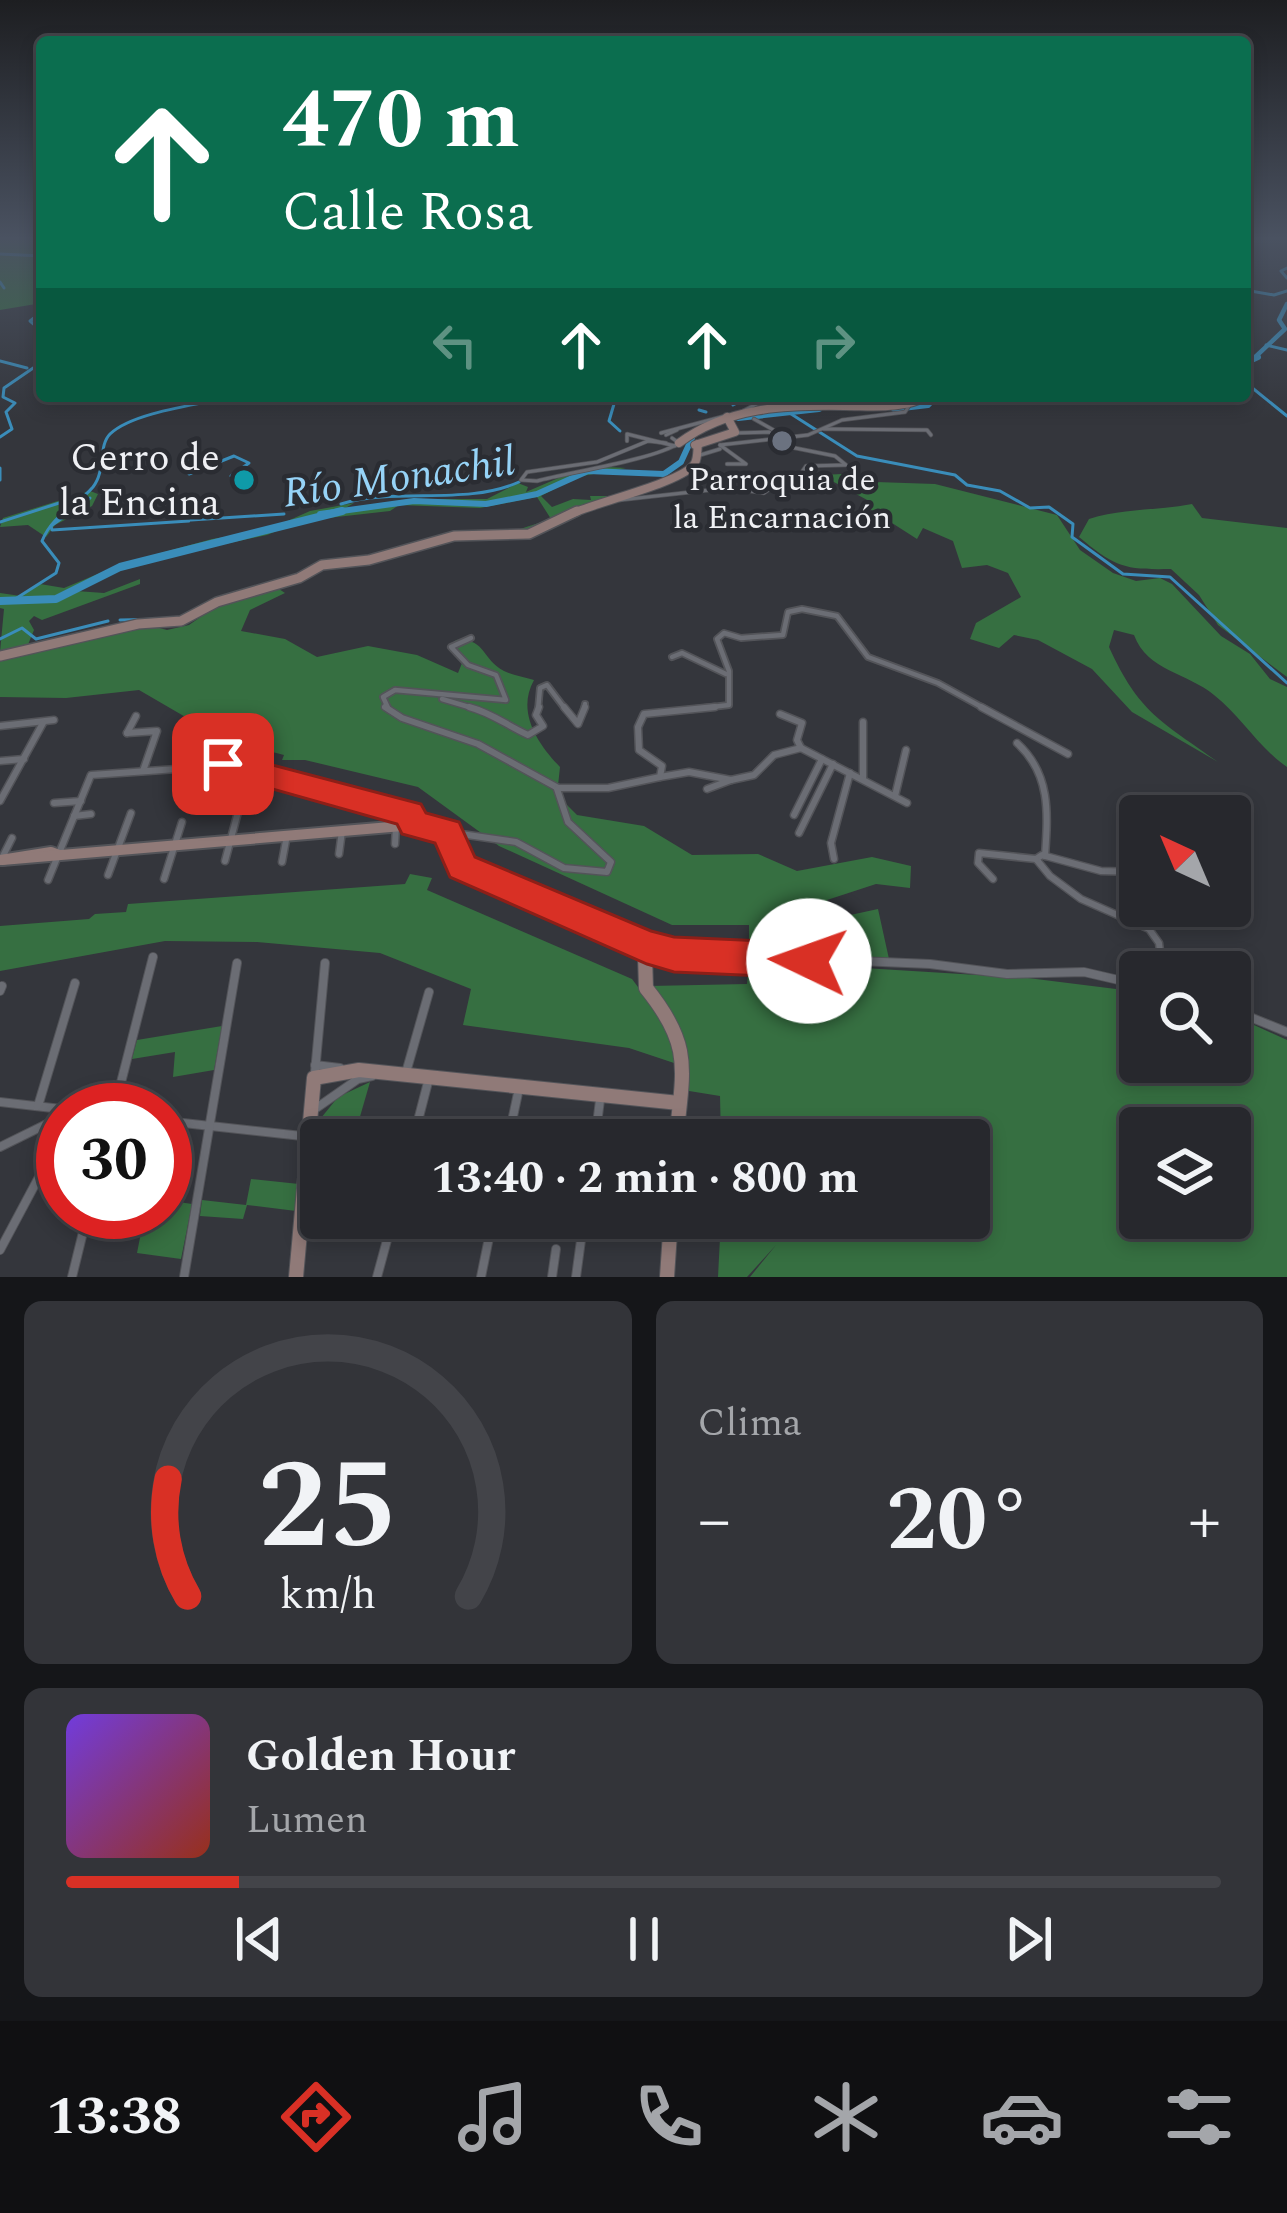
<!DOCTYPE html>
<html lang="es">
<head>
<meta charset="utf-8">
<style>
	body { margin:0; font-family:Spectral,serif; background:#333439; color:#f1f3f6; height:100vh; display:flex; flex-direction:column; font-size:45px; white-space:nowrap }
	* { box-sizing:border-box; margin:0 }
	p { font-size:39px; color:#a4a6aa }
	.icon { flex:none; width:66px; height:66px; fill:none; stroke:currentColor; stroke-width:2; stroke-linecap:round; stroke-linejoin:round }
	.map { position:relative; height:1277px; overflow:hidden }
	.side { display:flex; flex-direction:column; gap:24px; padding:24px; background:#151619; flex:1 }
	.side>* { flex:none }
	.guide { position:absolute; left:36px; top:36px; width:1215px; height:366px; border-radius:12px; box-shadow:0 6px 18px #0003,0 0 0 3px #434449; background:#0b6e4f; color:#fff; overflow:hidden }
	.needle { width:78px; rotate:316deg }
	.buttons { position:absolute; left:1119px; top:795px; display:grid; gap:24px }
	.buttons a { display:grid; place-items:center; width:132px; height:132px; border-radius:12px; background:#27282d; box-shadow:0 6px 18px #0003,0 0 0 3px #434449; font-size:60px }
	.speed { position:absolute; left:36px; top:1083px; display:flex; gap:24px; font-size:60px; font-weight:700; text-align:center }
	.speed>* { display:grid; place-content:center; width:156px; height:156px; border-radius:50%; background:#27282d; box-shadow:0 6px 18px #0003,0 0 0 3px #434449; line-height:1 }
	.speed .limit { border:18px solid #d22; background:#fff; color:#111 }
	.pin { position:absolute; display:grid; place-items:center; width:102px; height:102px; color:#fff; margin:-51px; border-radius:24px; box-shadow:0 6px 18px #0006 }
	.me { position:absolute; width:132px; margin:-66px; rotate:273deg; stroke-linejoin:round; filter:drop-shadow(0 0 9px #0008) }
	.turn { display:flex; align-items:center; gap:42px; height:252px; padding:0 48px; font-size:54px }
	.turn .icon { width:156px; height:156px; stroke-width:2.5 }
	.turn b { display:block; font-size:84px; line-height:102px }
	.lanes { display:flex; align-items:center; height:114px; padding:0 48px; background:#0003; justify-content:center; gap:60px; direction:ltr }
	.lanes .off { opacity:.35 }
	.big { font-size:90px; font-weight:700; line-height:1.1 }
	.side .card { flex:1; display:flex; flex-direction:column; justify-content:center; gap:18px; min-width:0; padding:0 42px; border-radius:18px; background:#333439 }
	.side .dial { align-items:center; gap:0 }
	.dial svg { height:312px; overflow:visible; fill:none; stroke:#434449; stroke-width:7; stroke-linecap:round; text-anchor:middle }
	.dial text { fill:#f1f3f6; stroke:none }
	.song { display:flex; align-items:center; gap:36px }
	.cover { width:144px; height:144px; border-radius:18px; background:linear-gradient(135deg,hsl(260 70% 55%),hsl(10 70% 35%)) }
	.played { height:12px; border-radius:6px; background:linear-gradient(90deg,#d93025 15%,#434449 15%) }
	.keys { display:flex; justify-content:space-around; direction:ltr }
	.heat { display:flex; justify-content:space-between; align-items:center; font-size:66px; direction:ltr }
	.side .tiles { flex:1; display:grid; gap:24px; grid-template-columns:1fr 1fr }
	.card:last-child { grid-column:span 2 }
	.trip { position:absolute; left:300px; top:1119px; width:690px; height:120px; border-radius:12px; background:#27282d; box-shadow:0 6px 18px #0003,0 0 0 3px #434449; font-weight:700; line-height:120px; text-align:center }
	.tabs { display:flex; height:192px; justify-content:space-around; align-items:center; background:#101012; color:#a4a6aa }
	.tabs .icon { width:84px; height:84px }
	.tabs .selected { color:#d93025 }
	.tabs b { font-size:54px; color:#f1f3f6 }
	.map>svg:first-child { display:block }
	.green { fill:#366f41; fill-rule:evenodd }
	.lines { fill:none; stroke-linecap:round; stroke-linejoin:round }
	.stream { stroke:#3a8dba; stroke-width:3 }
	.river-far2 { stroke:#3a8dba; stroke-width:4.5 }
	.river-far1 { stroke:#3a8dba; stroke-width:6 }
	.river { stroke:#3a8dba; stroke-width:8 }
	.street-far3-casing { stroke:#535459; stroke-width:4.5 }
	.street-far2-casing { stroke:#535459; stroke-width:8 }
	.street-far1-casing { stroke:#535459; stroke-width:9 }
	.street-casing { stroke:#535459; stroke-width:10 }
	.secondary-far3-casing { stroke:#535459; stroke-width:10 }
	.secondary-far2-casing { stroke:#535459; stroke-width:12 }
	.secondary-far1-casing { stroke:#535459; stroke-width:14 }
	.secondary-casing { stroke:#535459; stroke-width:16 }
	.street-far3 { stroke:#6b6d74; stroke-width:3 }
	.street-far2 { stroke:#6b6d74; stroke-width:4.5 }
	.street-far1 { stroke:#6b6d74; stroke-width:6 }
	.street { stroke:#6b6d74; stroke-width:8 }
	.secondary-far3 { stroke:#907a78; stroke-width:8 }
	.secondary-far2 { stroke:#907a78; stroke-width:9 }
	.secondary-far1 { stroke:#907a78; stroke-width:10 }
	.secondary { stroke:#907a78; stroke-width:14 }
	.route { fill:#d93025; stroke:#8d1f18; stroke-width:3 }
	.worship-dot { fill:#6b7280; stroke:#2a2c32; stroke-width:4.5 }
	.culture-dot { fill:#0f9aa8; stroke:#2a2c32; stroke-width:4.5 }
	.labels { text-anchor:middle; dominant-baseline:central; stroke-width:9; stroke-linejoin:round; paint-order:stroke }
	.far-poi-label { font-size:33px; fill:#eff0f4; stroke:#2a2c32 }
	.poi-label { font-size:39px; fill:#eff0f4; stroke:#2a2c32; text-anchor:end }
	.water-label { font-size:42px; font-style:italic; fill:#96d3f7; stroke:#2a2c32 }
</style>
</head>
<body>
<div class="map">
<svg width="1287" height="1277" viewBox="0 0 1287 1277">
	<rect width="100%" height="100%" fill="#34363c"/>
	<g class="green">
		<polygon points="0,239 42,239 42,303 0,310"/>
		<polygon points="607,467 626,468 577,477 541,496 552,507 573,499 591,500 590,496 611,496 553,517 553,519 535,530 517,530 551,519 537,497 480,508 399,505 390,511 301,521 267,535 137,563 76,591 104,593 140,579 140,584 42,620 34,616 29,621 34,630 27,647 0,652 4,609 0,608 0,593 21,596 40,584 64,588 124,563 212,539 265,531 310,511 354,503 342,510 412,499 487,499 518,483 528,487 526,492 570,473"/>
		<path d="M842,474l34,8 59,2 122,31 23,35 33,23 23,8 24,-3 12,6 49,52 29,18 20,25 17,8v80c-29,-20 -46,-51 -73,-72 -26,-22 -67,-24 -80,-60l-20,-5 -5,17c30,66 52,74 109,115l-86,-50 -40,-43 -54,-29 -24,-5 -15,13 -29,-9 6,-16 45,-26 -13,-24 -21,-8 -25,3 -9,-27 -30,-13 -6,11 -50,-32 2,-6 -48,-26z"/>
		<polygon points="90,491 98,494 92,506 55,525 46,537 28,525 0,527 3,518"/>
		<path d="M1192,504l10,14 85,10v149l-69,-52 -19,-30 -28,-26c-47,1 -56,-2 -92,-32l10,-18c34,-11 67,-8 103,-15z"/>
		<path d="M273,585l12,8 -35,17 -9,21 44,8 32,18 51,-11 49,9 41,18 4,-10 -12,-15 6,-8c30,-2 25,19 48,31 8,4 20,6 30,9 -18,32 4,64 26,87l-3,28 20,20 67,11 48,29 66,-1 39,17 75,-14 39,9 -1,22 -34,-4 -49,16 14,17 37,-8 11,50 -140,-8v-26h-77l-173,-79 -81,-59 -113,-27h-23l2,-5 -59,-15 -86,-50 -73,8 -66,-1v-38l122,-29 26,-5 19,5 22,-5 30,-21z"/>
		<polygon points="410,874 432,878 427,890 632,979 668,1027 677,1064 629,1048 463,1025 471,989 380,953 257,942 165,941 0,971 0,926 89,919 95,914 126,912 128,904 405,884"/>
		<path d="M749,961l279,17 112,14v70h90v-48l57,26v237h-537l26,-32 -29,32h-29l3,-59h248v-78h-248l-1,-44 -37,-6 -8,-70 -26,-34 98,-2zM1140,1128h90v90h-90z"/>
		<polygon points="222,1026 214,1070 173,1077 175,1052 132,1059 137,1040"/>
		<polygon points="370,1082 357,1127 317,1123 338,1097"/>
		<polygon points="251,1179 299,1184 296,1211 247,1205 243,1219 200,1216 202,1200 246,1205"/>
		<polygon points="165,1200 192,1204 181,1259 137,1253 145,1212 165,1212"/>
	</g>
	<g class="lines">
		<g class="stream">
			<polyline points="0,254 42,256"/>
			<polyline points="1287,268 1281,271 1287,278"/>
			<polyline points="0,282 4,288"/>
			<polyline points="1245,290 1274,295 1287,291"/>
			<polyline points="39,314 30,321 42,331"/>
			<polyline points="1266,345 1287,350"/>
			<polyline points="0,361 27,368"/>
			<polyline points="1245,382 1287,416"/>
			<polyline points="610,396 604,401 614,404 609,421 620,431"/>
			<polyline points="733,405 751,396"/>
			<polyline points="699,410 706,412"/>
			<polyline points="788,412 857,456 955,475 967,485 1000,491 1030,508 1049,507 1073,524 1072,537 1123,574 1170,577 1287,683"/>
			<polyline points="0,437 12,429 6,412 15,403 3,397 4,388 42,362"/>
			<polyline points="188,457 184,467 189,474 234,456 249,463 231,476"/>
			<polyline points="481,465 496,473"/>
			<polyline points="0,468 0,480"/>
			<polyline points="90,498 51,526 52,530 189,521"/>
			<path d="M341,504c57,-17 124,2 178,-22"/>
			<polyline points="191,520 284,514"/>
			<polyline points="0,522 81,496"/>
			<path d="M12,601l44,-28 3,-10 -17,-22c11,-27 34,-34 51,-54 13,-16 5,-41 17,-53 24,-23 94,-30 127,-38"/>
			<polyline points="120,620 167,619"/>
			<polyline points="0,639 22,628 36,639 108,621"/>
		</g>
		<polyline class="river-far2" points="1252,360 1285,329 1279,320 1287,304"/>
		<g class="river-far1">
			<polyline points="1245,363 1258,357"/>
			<polyline points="894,409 928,405 936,396"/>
			<polyline points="738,418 819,409"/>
			<polyline points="320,514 414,501 486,504 537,494 588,471 664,474 681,462 692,438"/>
		</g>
		<polyline class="river" points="0,601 56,599 120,567 342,511"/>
		<g class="street-far3-casing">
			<g id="street-far3">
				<polyline points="809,396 815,406"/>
				<polyline points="884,396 894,397 897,403"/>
				<polyline points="741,412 772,396"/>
				<polyline points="824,429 927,430 931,435"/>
				<polyline points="661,433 725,416"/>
				<polyline points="735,433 769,432 776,437"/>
				<polyline points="666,435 677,430"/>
				<polyline points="627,441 627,434 675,446"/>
				<path d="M666,443l-18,-2 -51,21 -70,10 -6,8 16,1c34,-9 119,-22 142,-38l-7,-5"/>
				<polyline points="720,445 808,435 842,420 905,412 911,403"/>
				<polyline points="720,445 746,464 727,464"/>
				<polyline points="697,456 720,449"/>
				<polyline points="620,500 728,488 764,493 778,483 797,479 806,466 846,465 835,456 790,447 793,441 754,419"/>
			</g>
		</g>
		<g class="street-far2-casing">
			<g id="street-far2">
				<polyline points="672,657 682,653 726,674"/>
				<polyline points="442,699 479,710"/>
				<polyline points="389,710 383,697 395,690 506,700 496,675 468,665 451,647 471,638"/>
				<polyline points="538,710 540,688 547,685 566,710"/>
				<polyline points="584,710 585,704"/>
				<polyline points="686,710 729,705 729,671 717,639 724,633 741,638 783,635 788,612 802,609 837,616 868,657 938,683 987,710"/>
			</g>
		</g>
		<g class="street-far1-casing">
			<g id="street-far1">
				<polyline points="385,707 402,718 478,744 558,788"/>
				<path d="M469,707c23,6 37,18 59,28l15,-9 -7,-11 3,-8"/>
				<polyline points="564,707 578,724 585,707"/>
				<polyline points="981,707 1068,754"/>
				<polyline points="780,714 802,723 797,740 801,748"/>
				<polyline points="863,722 863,779"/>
				<polyline points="0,726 54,720"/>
				<polyline points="127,733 157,731 143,771"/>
				<polyline points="127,733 136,716"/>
				<path d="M1017,743c34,31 31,70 28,113"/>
				<polyline points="0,761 24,759"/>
				<polyline points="213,765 218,753"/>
				<polyline points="660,777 689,772 731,780 754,775 774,755 801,748 907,803"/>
				<polyline points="558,788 608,788 660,777 662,766 639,750 638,727 644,714 715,707"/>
				<polyline points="210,789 217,764"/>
				<polyline points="707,789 731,780"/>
				<polyline points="895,796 906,750"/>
				<polyline points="0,801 43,723"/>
				<polyline points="54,803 81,801"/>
				<polyline points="794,815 822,759"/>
				<polyline points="74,816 91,814"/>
				<polyline points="447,832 516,842 564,868 607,872 611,862 568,822 557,789"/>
				<polyline points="799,833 833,764"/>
				<polyline points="395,844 396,826"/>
				<polyline points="339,854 342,831"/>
				<polyline points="2,858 12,838"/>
				<polyline points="834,859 831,843 850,773"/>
				<polyline points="225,861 238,812"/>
				<polyline points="282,862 287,835"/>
				<polyline points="1140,872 1101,871 1042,855 1036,859 1050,876 1081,899 1149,929 1159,943 1161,959"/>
				<polyline points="108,875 131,813"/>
				<polyline points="164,879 182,822"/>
				<polyline points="993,879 978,863 979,853 1036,859"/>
				<polyline points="48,880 91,775 234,765 410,814 414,825"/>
				<polyline points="651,948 674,954 813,959"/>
			</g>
		</g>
		<g class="street-casing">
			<g id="street">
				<polyline points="736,956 930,964 1007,974 1084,972 1140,985"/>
				<polyline points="1157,972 1161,956"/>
				<polyline points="1127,980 1140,979"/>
				<polyline points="0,991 2,986"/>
				<polyline points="1230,1009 1287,1032"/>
				<polyline points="315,1065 340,1068"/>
				<polyline points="407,1069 429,992"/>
				<polyline points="315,1072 325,963"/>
				<polyline points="0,1102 70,1110"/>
				<polyline points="38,1106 75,983"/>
				<polyline points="315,1109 358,1079 372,1076"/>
				<polyline points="114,1110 153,957"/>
				<polyline points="165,1121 302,1136"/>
				<polyline points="413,1140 428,1082"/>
				<polyline points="508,1140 518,1093"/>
				<polyline points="595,1140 600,1100"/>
				<polyline points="0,1147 63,1116"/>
				<polyline points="0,1250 63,1132"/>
				<polyline points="72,1277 88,1212"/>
				<polyline points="184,1277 237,963"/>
				<polyline points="377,1277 393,1218"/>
				<polyline points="481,1277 493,1218"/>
				<polyline points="552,1277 556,1249"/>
				<polyline points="576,1277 584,1218"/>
			</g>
		</g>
		<g class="secondary-far3-casing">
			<g id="secondary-far3">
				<path d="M679,443c48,-36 106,-38 165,-37 29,0 57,4 84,-10"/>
				<polyline points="695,445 735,432 727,417"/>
				<path d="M571,514c22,-11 114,-32 124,-51 3,-6 2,-13 3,-19"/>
			</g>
		</g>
		<g class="secondary-far2-casing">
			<polyline id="secondary-far2" points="0,656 138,624 181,621 217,602 299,578 322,565 369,560 454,536 529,534 577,511"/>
		</g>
		<g class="secondary-far1-casing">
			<g id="secondary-far1">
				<polyline points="0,860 51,852 59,855"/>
				<polyline points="2,860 414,825 447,832 462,867 647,947 644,959"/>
			</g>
		</g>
		<g class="secondary-casing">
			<g id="secondary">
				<path d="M645,956l1,32c47,58 37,81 30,152"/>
				<polyline points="296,1277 314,1078 359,1070 679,1103"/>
				<polyline points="667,1277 671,1218"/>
			</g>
		</g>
		<use href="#street-far3" class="street-far3"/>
		<use href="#street-far2" class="street-far2"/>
		<use href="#street-far1" class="street-far1"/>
		<use href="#street" class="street"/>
		<use href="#secondary-far3" class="secondary-far3"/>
		<use href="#secondary-far2" class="secondary-far2"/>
		<use href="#secondary-far1" class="secondary-far1"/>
		<use href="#secondary" class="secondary"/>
	</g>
	<linearGradient id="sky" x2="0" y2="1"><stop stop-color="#1d1e21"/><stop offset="0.57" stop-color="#4a5261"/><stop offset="1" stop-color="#4a5261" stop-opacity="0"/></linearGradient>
	<rect width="1287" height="418" fill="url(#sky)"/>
	<polygon class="route" points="223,752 421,804 426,813 459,822 475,857 651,931 674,937 809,943 823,948 828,961 823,973 809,978 674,972 647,964 450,877 435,843 402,834 397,824 212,772 207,764 212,755"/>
	<circle class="worship-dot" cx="782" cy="441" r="12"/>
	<circle class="culture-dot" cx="244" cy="480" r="12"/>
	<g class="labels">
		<g class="far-poi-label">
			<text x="782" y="480">Parroquia de<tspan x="782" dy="38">la Encarnación</tspan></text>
		</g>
		<g class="poi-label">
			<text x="220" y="458">Cerro de<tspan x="220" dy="45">la Encina</tspan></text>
		</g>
		<g class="water-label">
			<text transform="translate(399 478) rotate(-8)">Río Monachil</text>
		</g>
	</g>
</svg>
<div class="buttons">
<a><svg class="needle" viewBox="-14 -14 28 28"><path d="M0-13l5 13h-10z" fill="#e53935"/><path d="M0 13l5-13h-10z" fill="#a4a6aa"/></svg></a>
<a><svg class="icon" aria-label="search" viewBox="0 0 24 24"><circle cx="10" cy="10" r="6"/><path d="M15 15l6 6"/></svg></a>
<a><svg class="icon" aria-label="layers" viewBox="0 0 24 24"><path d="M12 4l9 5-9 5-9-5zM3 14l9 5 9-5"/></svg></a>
</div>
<div class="speed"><div class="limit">30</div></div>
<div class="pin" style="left:223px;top:764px;background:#d93025"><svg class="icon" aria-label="arrive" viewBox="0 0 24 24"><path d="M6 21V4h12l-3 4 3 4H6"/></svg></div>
<svg class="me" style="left:809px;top:961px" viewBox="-20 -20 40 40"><circle r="19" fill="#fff"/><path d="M0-13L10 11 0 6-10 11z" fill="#d93025"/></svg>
<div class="trip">13:40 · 2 min · 800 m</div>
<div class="guide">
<div class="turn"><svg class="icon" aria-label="ahead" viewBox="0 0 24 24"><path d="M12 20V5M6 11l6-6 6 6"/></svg><div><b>470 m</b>Calle Rosa</div></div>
<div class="lanes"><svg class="icon off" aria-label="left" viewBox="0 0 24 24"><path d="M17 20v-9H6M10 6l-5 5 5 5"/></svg><svg class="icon" aria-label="ahead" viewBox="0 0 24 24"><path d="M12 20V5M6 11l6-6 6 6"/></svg><svg class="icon" aria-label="ahead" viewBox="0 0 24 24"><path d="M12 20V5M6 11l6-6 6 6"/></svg><svg class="icon off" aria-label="right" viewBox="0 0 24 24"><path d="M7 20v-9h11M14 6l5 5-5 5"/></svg></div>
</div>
</div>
<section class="side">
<div class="tiles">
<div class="card dial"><svg viewBox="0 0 100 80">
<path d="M14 69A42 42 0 1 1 86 69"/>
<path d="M14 69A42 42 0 0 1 9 39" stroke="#d93025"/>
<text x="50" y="56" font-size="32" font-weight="700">25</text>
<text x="50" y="72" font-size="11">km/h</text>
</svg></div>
<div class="card"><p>Clima</p>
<div class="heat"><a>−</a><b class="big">20°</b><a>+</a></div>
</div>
<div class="card">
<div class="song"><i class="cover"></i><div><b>Golden Hour</b><p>Lumen</p></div></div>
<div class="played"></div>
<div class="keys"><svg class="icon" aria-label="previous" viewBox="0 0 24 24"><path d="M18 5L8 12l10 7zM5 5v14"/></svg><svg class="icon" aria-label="pause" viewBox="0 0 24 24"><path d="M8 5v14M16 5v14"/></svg><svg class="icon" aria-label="next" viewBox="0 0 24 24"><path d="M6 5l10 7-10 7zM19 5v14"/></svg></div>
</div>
</div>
</section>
<nav class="tabs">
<b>13:38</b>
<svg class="icon selected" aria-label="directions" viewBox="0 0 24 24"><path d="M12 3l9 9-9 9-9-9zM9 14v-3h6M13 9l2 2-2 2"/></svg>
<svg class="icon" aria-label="music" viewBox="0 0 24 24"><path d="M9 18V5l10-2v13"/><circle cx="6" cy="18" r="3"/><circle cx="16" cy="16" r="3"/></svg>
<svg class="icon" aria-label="phone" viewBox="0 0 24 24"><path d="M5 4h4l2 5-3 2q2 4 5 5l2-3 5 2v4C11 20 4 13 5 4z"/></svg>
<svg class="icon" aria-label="climate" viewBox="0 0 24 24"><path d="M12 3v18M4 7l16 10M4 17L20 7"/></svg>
<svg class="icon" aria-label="car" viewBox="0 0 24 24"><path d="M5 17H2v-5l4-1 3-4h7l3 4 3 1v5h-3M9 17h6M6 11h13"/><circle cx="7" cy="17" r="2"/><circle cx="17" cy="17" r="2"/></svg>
<svg class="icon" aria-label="filters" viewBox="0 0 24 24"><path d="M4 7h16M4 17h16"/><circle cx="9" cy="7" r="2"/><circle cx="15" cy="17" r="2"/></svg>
</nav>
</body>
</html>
